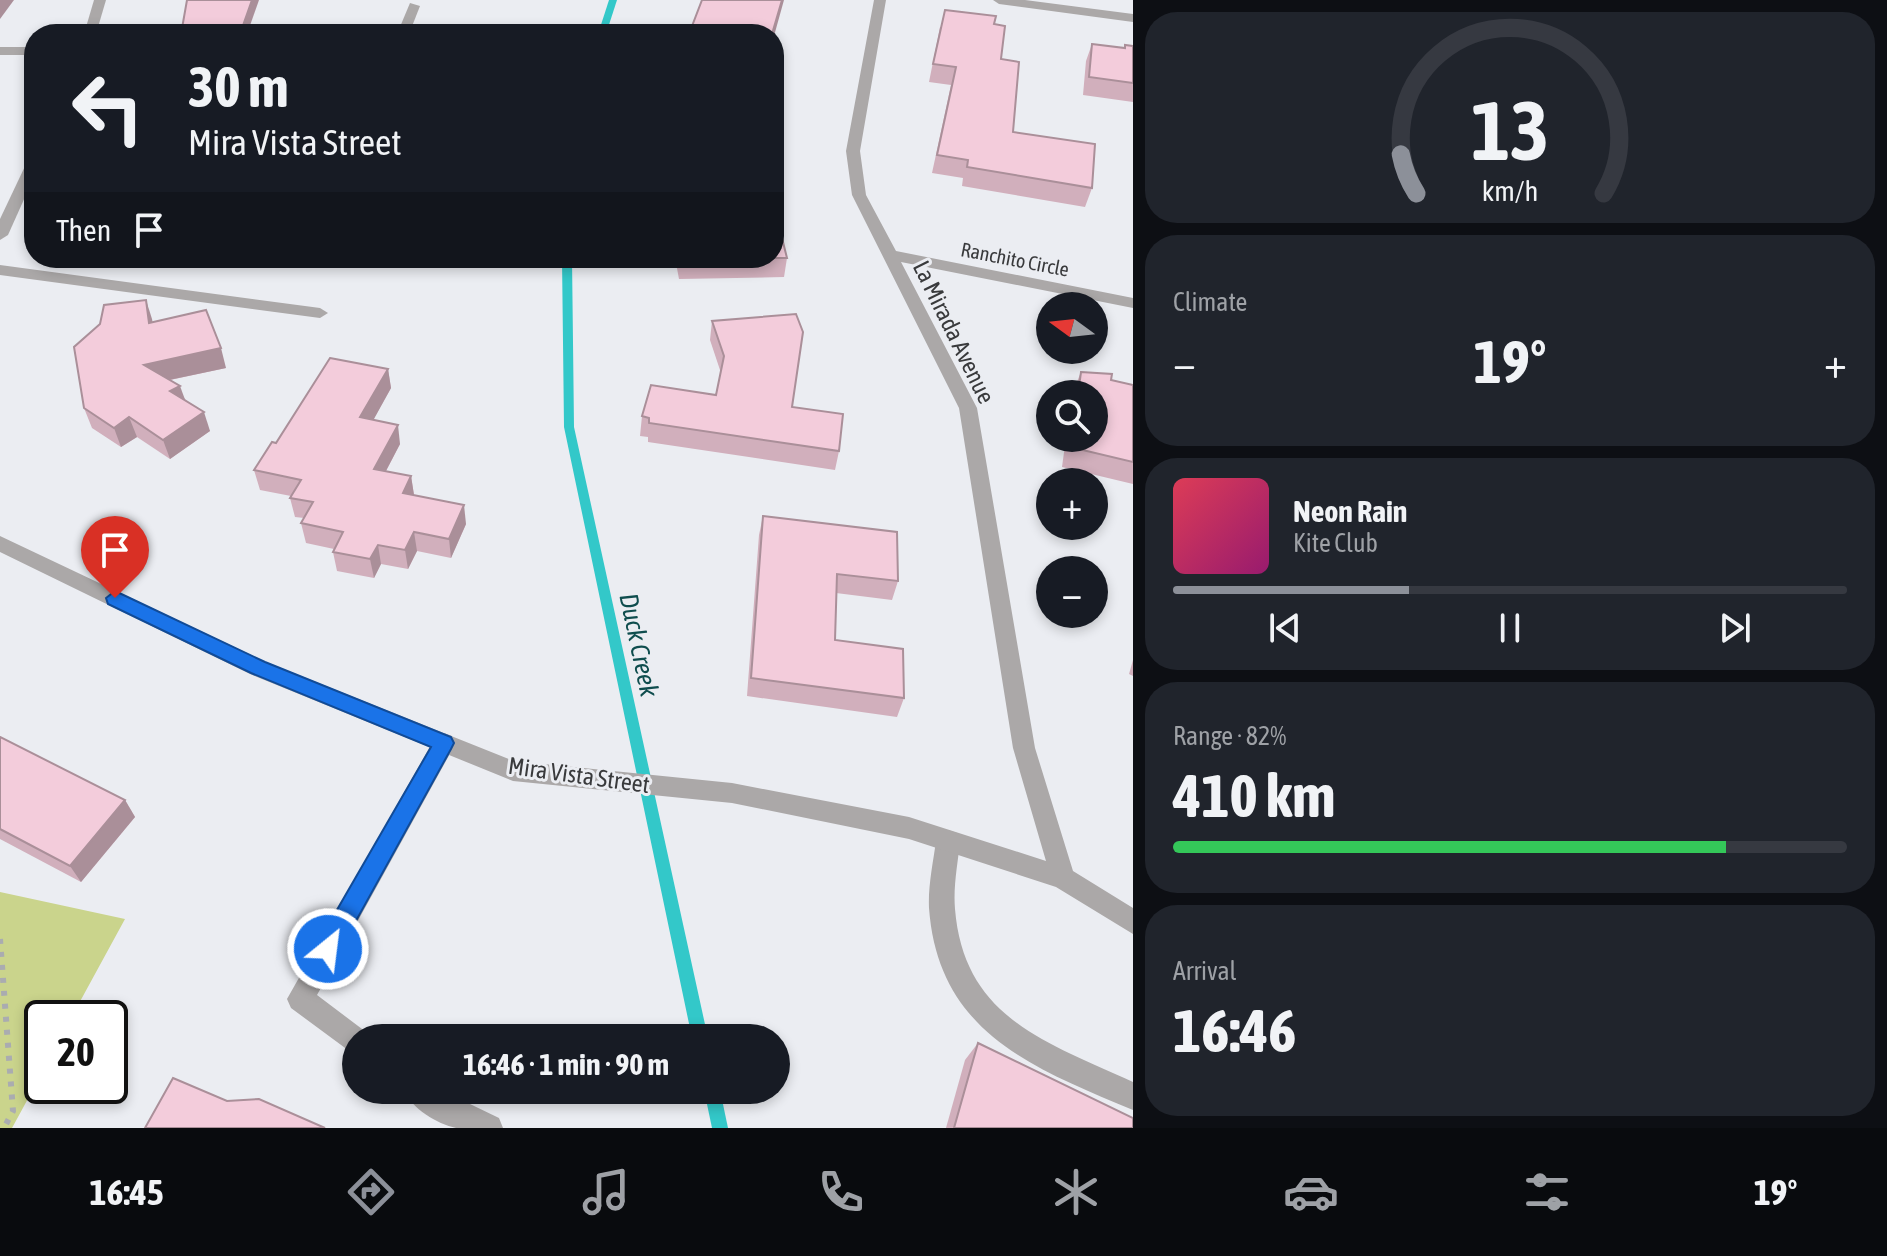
<!DOCTYPE html>
<html lang="en">
<head>
<meta charset="utf-8">
<style>
	body { margin:0; font-family:"Asap Condensed",sans-serif; background:#20242c; color:#f1f3f6; height:100vh; display:flex; flex-direction:column; font-size:30px; white-space:nowrap }
	* { box-sizing:border-box; margin:0 }
	p { font-size:26px; color:#9ea1a6 }
	.icon { flex:none; width:44px; height:44px; fill:none; stroke:currentColor; stroke-width:2; stroke-linecap:round; stroke-linejoin:round }
	.map { position:relative; flex:1; overflow:hidden }
	.drawer { display:flex; flex-direction:column; gap:12px; padding:12px; background:#0d0f14; width:754px }
	.drawer>* { flex:none }
	.top-card { position:absolute; left:24px; top:24px; width:760px; height:244px; border-radius:32px; box-shadow:0 4px 12px #0003; background:#171b24; color:#f1f3f6; overflow:hidden }
	.needle { width:52px; rotate:285deg }
	.buttons { position:absolute; left:1036px; top:292px; display:grid; gap:16px }
	.buttons a { display:grid; place-items:center; width:72px; height:72px; border-radius:50%; background:#171b24; box-shadow:0 4px 12px #0003; font-size:40px }
	.speed { position:absolute; left:24px; top:1000px; display:flex; gap:16px; font-size:40px; font-weight:700; text-align:center }
	.speed>* { display:grid; place-content:center; width:104px; height:104px; border-radius:50%; background:#171b24; box-shadow:0 4px 12px #0003; line-height:1 }
	.speed .limit { border:4px solid #111; border-radius:12px; background:#fff; color:#111 }
	.pin { position:absolute; display:grid; place-items:center; width:68px; height:68px; color:#fff; margin:-82px -34px; border-radius:50% 50% 50% 0; rotate:-45deg; box-shadow:0 0 8px #0007 }
	.pin .icon { rotate:45deg }
	.me { position:absolute; width:88px; margin:-44px; rotate:29deg; stroke-linejoin:round; filter:drop-shadow(0 0 6px #0008) }
	.turn { display:flex; align-items:center; gap:28px; height:168px; padding:0 32px; font-size:36px }
	.turn .icon { width:104px; height:104px; stroke-width:2.5 }
	.turn b { display:block; font-size:56px; line-height:68px }
	.then { display:flex; align-items:center; height:76px; padding:0 32px; background:#0003; gap:16px; font-size:30px }
	.big { font-size:60px; font-weight:700; line-height:1.1 }
	.drawer .card { flex:1; display:flex; flex-direction:column; justify-content:center; gap:12px; min-width:0; padding:0 28px; border-radius:32px; background:#20242c }
	.drawer .dial { align-items:center; gap:0 }
	.dial svg { height:208px; overflow:visible; fill:none; stroke:#363941; stroke-width:7; stroke-linecap:round; text-anchor:middle }
	.dial text { fill:#f1f3f6; stroke:none }
	.song { display:flex; align-items:center; gap:24px }
	.cover { width:96px; height:96px; border-radius:12px; background:linear-gradient(135deg,hsl(350 70% 55%),hsl(320 70% 35%)) }
	.played { height:8px; border-radius:4px; background:linear-gradient(90deg,#8c9099 35%,#363941 35%) }
	.keys { display:flex; justify-content:space-around; direction:ltr }
	.heat { display:flex; justify-content:space-between; align-items:center; font-size:44px; direction:ltr }
	.charge { height:12px; border-radius:6px; background:linear-gradient(90deg,#34c759 82%,#363941 0) }
	.trip { position:absolute; left:342px; top:1024px; width:448px; height:80px; border-radius:40px; background:#171b24; box-shadow:0 4px 12px #0003; font-weight:700; line-height:80px; text-align:center }
	.dock { display:flex; height:128px; justify-content:space-around; align-items:center; background:#090b0e; color:#9ea1a6 }
	.dock .icon { width:56px; height:56px }
	.dock .current { color:#8c9099 }
	.dock b { font-size:36px; color:#f1f3f6 }
	main { display:flex; flex:1; min-height:0 }
	.map>svg:first-child { display:block }
	.green { fill:#cad48c }
	.lines { fill:none; stroke-linecap:round; stroke-linejoin:round }
	.stream { fill:#33c8c9; fill-rule:evenodd }
	.path { stroke:#aaacb0; stroke-width:6; stroke-dasharray:5 8; stroke-linecap:butt }
	.lane { fill:#aba8a8; fill-rule:evenodd }
	.street { fill:#aba8a8; fill-rule:evenodd }
	.wall { fill:#d1afbc }
	.shaded-wall { fill:#aa8f99 }
	.building { fill:#f3ccdb; stroke:#aa8f99; stroke-width:2 }
	.route { fill:#1a73e8; stroke:#114b97; stroke-width:2 }
	.labels { text-anchor:middle; dominant-baseline:central; stroke-width:6; stroke-linejoin:round; paint-order:stroke }
	.far-street-label { font-size:20px; fill:#393a3c; stroke:#ebedf2 }
	.street-label { font-size:24px; fill:#393a3c; stroke:#ebedf2 }
	.water-label { font-size:26px; font-style:italic; fill:#0f4d4e; stroke:#ebedf2 }
</style>
</head>
<body>
<main>
<div class="map">
<svg width="1133" height="1128" viewBox="0 0 1133 1128">
	<rect width="100%" height="100%" fill="#ebedf2"/>
	<polygon class="green" points="0,892 125,919 71,1018 42,1018 42,1073 12,1128 0,1128"/>
	<g class="lines">
		<g class="stream">
			<polygon points="609,0 617,0 606,34 598,34"/>
			<polygon points="562,258 572,258 574,427 708,1038 692,1038 564,427"/>
			<polygon points="704,1090 720,1090 728,1128 712,1128"/>
		</g>
		<polyline class="path" points="0,939 13,1111 4,1128"/>
		<g class="lane">
			<polygon points="410,3 420,6 409,34 397,34"/>
			<polygon points="0,265 320,308 328,313 320,318 0,275"/>
			<polygon points="444,733 452,736 455,743 452,750 317,995 366,1032 368,1038 356,1038 356,1056 291,1008 287,999 436,736"/>
			<path d="M948,830l9,3 3,8c-2,22 -7,45 -5,68 9,109 91,133 178,173v28c-101,-42 -195,-78 -204,-202 -1,-22 4,-45 7,-67l3,-8z"/>
			<path d="M404,1090h37l58,28 4,10c-14,0 -32,0 -47,0 -19,-4 -45,-20 -52,-38z"/>
		</g>
		<g class="street">
			<polygon points="94,0 106,0 96,34 84,34"/>
			<polygon points="874,0 886,0 860,151 866,195 896,251 1133,298 1133,308 901,262 977,408 1035,748 1073,871 1133,908 1133,934 1056,887 909,839 732,803 513,781 250,674 0,552 0,536 266,662 514,761 732,783 909,817 1046,861 1013,748 959,408 852,195 846,151"/>
			<polygon points="993,0 1025,0 1133,14 1133,22 999,4"/>
			<rect x="0" y="47" width="34" height="8"/>
			<polygon points="34,158 34,177 8,235 0,240 0,219 27,162"/>
		</g>
	</g>
	<g class="wall">
		<polygon points="994,24 1001,59 1013,132 1092,188 1085,207 962,186 963,178 932,173 951,85 929,82 940,27"/>
		<polygon points="1092,44 1124,48 1125,45 1133,46 1133,102 1083,95 1086,61"/>
		<polygon points="250,258 344,258 250,261"/>
		<polygon points="675,258 787,258 784,277 679,279"/>
		<polygon points="152,319 152,322 226,368 170,380 210,431 170,459 137,437 121,447 92,428 84,408"/>
		<polygon points="712,321 792,407 839,451 835,470 648,442 648,437 640,436 642,416 716,395 721,373 710,340"/>
		<polygon points="388,369 391,388 373,420 400,444 386,471 411,476 414,495 466,524 451,558 417,551 408,569 381,564 374,578 337,571 333,552 334,549 306,543 301,523 304,518 295,517 290,498 291,496 260,490 254,470 276,443"/>
		<polygon points="1081,372 1133,385 1133,484 1062,467 1066,438 1094,438 1094,394 1072,394"/>
		<polygon points="763,516 898,581 892,600 836,593 835,640 904,698 897,717 747,696 759,535"/>
		<polygon points="1133,660 1133,676 1129,674"/>
		<polygon points="0,737 125,800 135,817 81,882 0,839"/>
		<polygon points="978,1043 1133,1128 946,1128 965,1060"/>
	</g>
	<g class="shaded-wall">
		<polygon points="0,0 14,0 0,19"/>
		<polygon points="252,0 259,0 247,34 240,34"/>
		<polygon points="782,0 784,0 774,36 774,34 772,34"/>
		<polygon points="146,300 152,319 156,342 149,323"/>
		<polygon points="221,348 226,368 150,384 144,365"/>
		<polygon points="388,369 391,388 364,437 360,417"/>
		<polygon points="180,386 187,405 170,391"/>
		<polygon points="204,412 210,431 170,459 163,440"/>
		<polygon points="129,417 137,437 121,447 114,428"/>
		<polygon points="398,425 400,444 377,488 374,469"/>
		<polygon points="411,476 414,495 403,493"/>
		<polygon points="464,505 466,524 451,558 449,539"/>
		<polygon points="414,532 417,551 408,569 405,550"/>
		<polygon points="378,545 381,564 374,578 370,559"/>
		<polygon points="125,800 135,817 81,882 70,866"/>
	</g>
	<g class="building">
		<polygon points="187,0 252,0 240,34 181,34"/>
		<polygon points="702,0 782,0 772,34 689,34"/>
		<polygon points="945,10 996,16 994,24 1005,26 1001,59 1019,62 1013,132 1095,144 1092,188 967,167 968,160 937,155 956,67 933,64"/>
		<polygon points="1092,44 1125,48 1125,45 1133,46 1133,83 1089,77"/>
		<polygon points="779,226 787,258 774,258 774,227"/>
		<polygon points="681,258 768,258 681,260"/>
		<polygon points="146,300 149,323 206,310 221,348 144,365 180,386 170,391 204,412 163,440 129,417 114,428 84,408 74,347 100,324 104,305"/>
		<polygon points="796,314 803,332 792,407 843,414 839,451 649,423 649,418 642,416 651,385 716,395 724,356 712,321"/>
		<polygon points="330,358 388,369 360,417 398,425 374,469 411,476 403,493 464,505 449,539 414,532 405,550 378,545 370,559 333,552 343,532 301,523 313,502 290,498 301,480 254,470 272,442 276,443"/>
		<polygon points="1081,372 1112,374 1111,380 1133,385 1133,462 1070,447 1072,438 1094,438 1094,394 1078,394"/>
		<polygon points="763,516 897,532 898,581 837,574 835,640 903,649 904,698 751,678"/>
		<polygon points="0,737 125,800 70,866 0,829"/>
		<polygon points="978,1043 1133,1118 1133,1128 954,1128"/>
		<polygon points="173,1078 227,1101 259,1099 325,1128 145,1128"/>
	</g>
	<polygon class="route" points="115,591 265,662 451,737 454,743 451,749 336,957 328,961 319,957 316,949 319,941 431,747 251,673 108,604 106,598"/>
	<g class="labels">
		<g class="far-street-label">
			<text transform="translate(1015 259) rotate(11)">Ranchito Circle</text>
		</g>
		<g class="street-label">
			<text transform="translate(954 332) rotate(64)">La Mirada Avenue</text>
			<text transform="translate(579 775) rotate(8)">Mira Vista Street</text>
		</g>
		<g class="water-label">
			<text transform="translate(639 645) rotate(78)">Duck Creek</text>
		</g>
	</g>
</svg>
<div class="buttons">
<a><svg class="needle" viewBox="-14 -14 28 28"><path d="M0-13l5 13h-10z" fill="#e53935"/><path d="M0 13l5-13h-10z" fill="#9ea1a6"/></svg></a>
<a><svg class="icon" aria-label="search" viewBox="0 0 24 24"><circle cx="10" cy="10" r="6"/><path d="M15 15l6 6"/></svg></a>
<a>+</a>
<a>−</a>
</div>
<div class="speed"><div class="limit">20</div></div>
<div class="pin" style="left:115px;top:598px;background:#d93025"><svg class="icon" aria-label="arrive" viewBox="0 0 24 24"><path d="M6 21V4h12l-3 4 3 4H6"/></svg></div>
<svg class="me" style="left:328px;top:949px" viewBox="-20 -20 40 40"><circle r="17" fill="#1a73e8" stroke="#fff" stroke-width="3"/><path d="M0-11L8 9 0 5-8 9z" fill="#fff"/></svg>
<div class="trip">16:46 · 1 min · 90 m</div>
<div class="top-card">
<div class="turn"><svg class="icon" aria-label="left" viewBox="0 0 24 24"><path d="M17 20v-9H6M10 6l-5 5 5 5"/></svg><div><b>30 m</b>Mira Vista Street</div></div>
<div class="then">Then<svg class="icon" aria-label="arrive" viewBox="0 0 24 24"><path d="M6 21V4h12l-3 4 3 4H6"/></svg></div>
</div>
</div>
<section class="drawer">
<div class="card dial"><svg viewBox="0 0 100 80">
<path d="M14 69A42 42 0 1 1 86 69"/>
<path d="M14 69A42 42 0 0 1 8 54" stroke="#8c9099"/>
<text x="50" y="56" font-size="32" font-weight="700">13</text>
<text x="50" y="72" font-size="11">km/h</text>
</svg></div>
<div class="card"><p>Climate</p>
<div class="heat"><a>−</a><b class="big">19°</b><a>+</a></div>
</div>
<div class="card">
<div class="song"><i class="cover"></i><div><b>Neon Rain</b><p>Kite Club</p></div></div>
<div class="played"></div>
<div class="keys"><svg class="icon" aria-label="previous" viewBox="0 0 24 24"><path d="M18 5L8 12l10 7zM5 5v14"/></svg><svg class="icon" aria-label="pause" viewBox="0 0 24 24"><path d="M8 5v14M16 5v14"/></svg><svg class="icon" aria-label="next" viewBox="0 0 24 24"><path d="M6 5l10 7-10 7zM19 5v14"/></svg></div>
</div>
<div class="card"><p>Range · 82%</p><b class="big">410 km</b><div class="charge"></div></div>
<div class="card"><p>Arrival</p><b class="big">16:46</b></div>
</section>
</main>
<nav class="dock">
<b>16:45</b>
<svg class="icon current" aria-label="directions" viewBox="0 0 24 24"><path d="M12 3l9 9-9 9-9-9zM9 14v-3h6M13 9l2 2-2 2"/></svg>
<svg class="icon" aria-label="music" viewBox="0 0 24 24"><path d="M9 18V5l10-2v13"/><circle cx="6" cy="18" r="3"/><circle cx="16" cy="16" r="3"/></svg>
<svg class="icon" aria-label="phone" viewBox="0 0 24 24"><path d="M5 4h4l2 5-3 2q2 4 5 5l2-3 5 2v4C11 20 4 13 5 4z"/></svg>
<svg class="icon" aria-label="climate" viewBox="0 0 24 24"><path d="M12 3v18M4 7l16 10M4 17L20 7"/></svg>
<svg class="icon" aria-label="car" viewBox="0 0 24 24"><path d="M5 17H2v-5l4-1 3-4h7l3 4 3 1v5h-3M9 17h6M6 11h13"/><circle cx="7" cy="17" r="2"/><circle cx="17" cy="17" r="2"/></svg>
<svg class="icon" aria-label="filters" viewBox="0 0 24 24"><path d="M4 7h16M4 17h16"/><circle cx="9" cy="7" r="2"/><circle cx="15" cy="17" r="2"/></svg>
<b>19°</b>
</nav>
</body>
</html>
